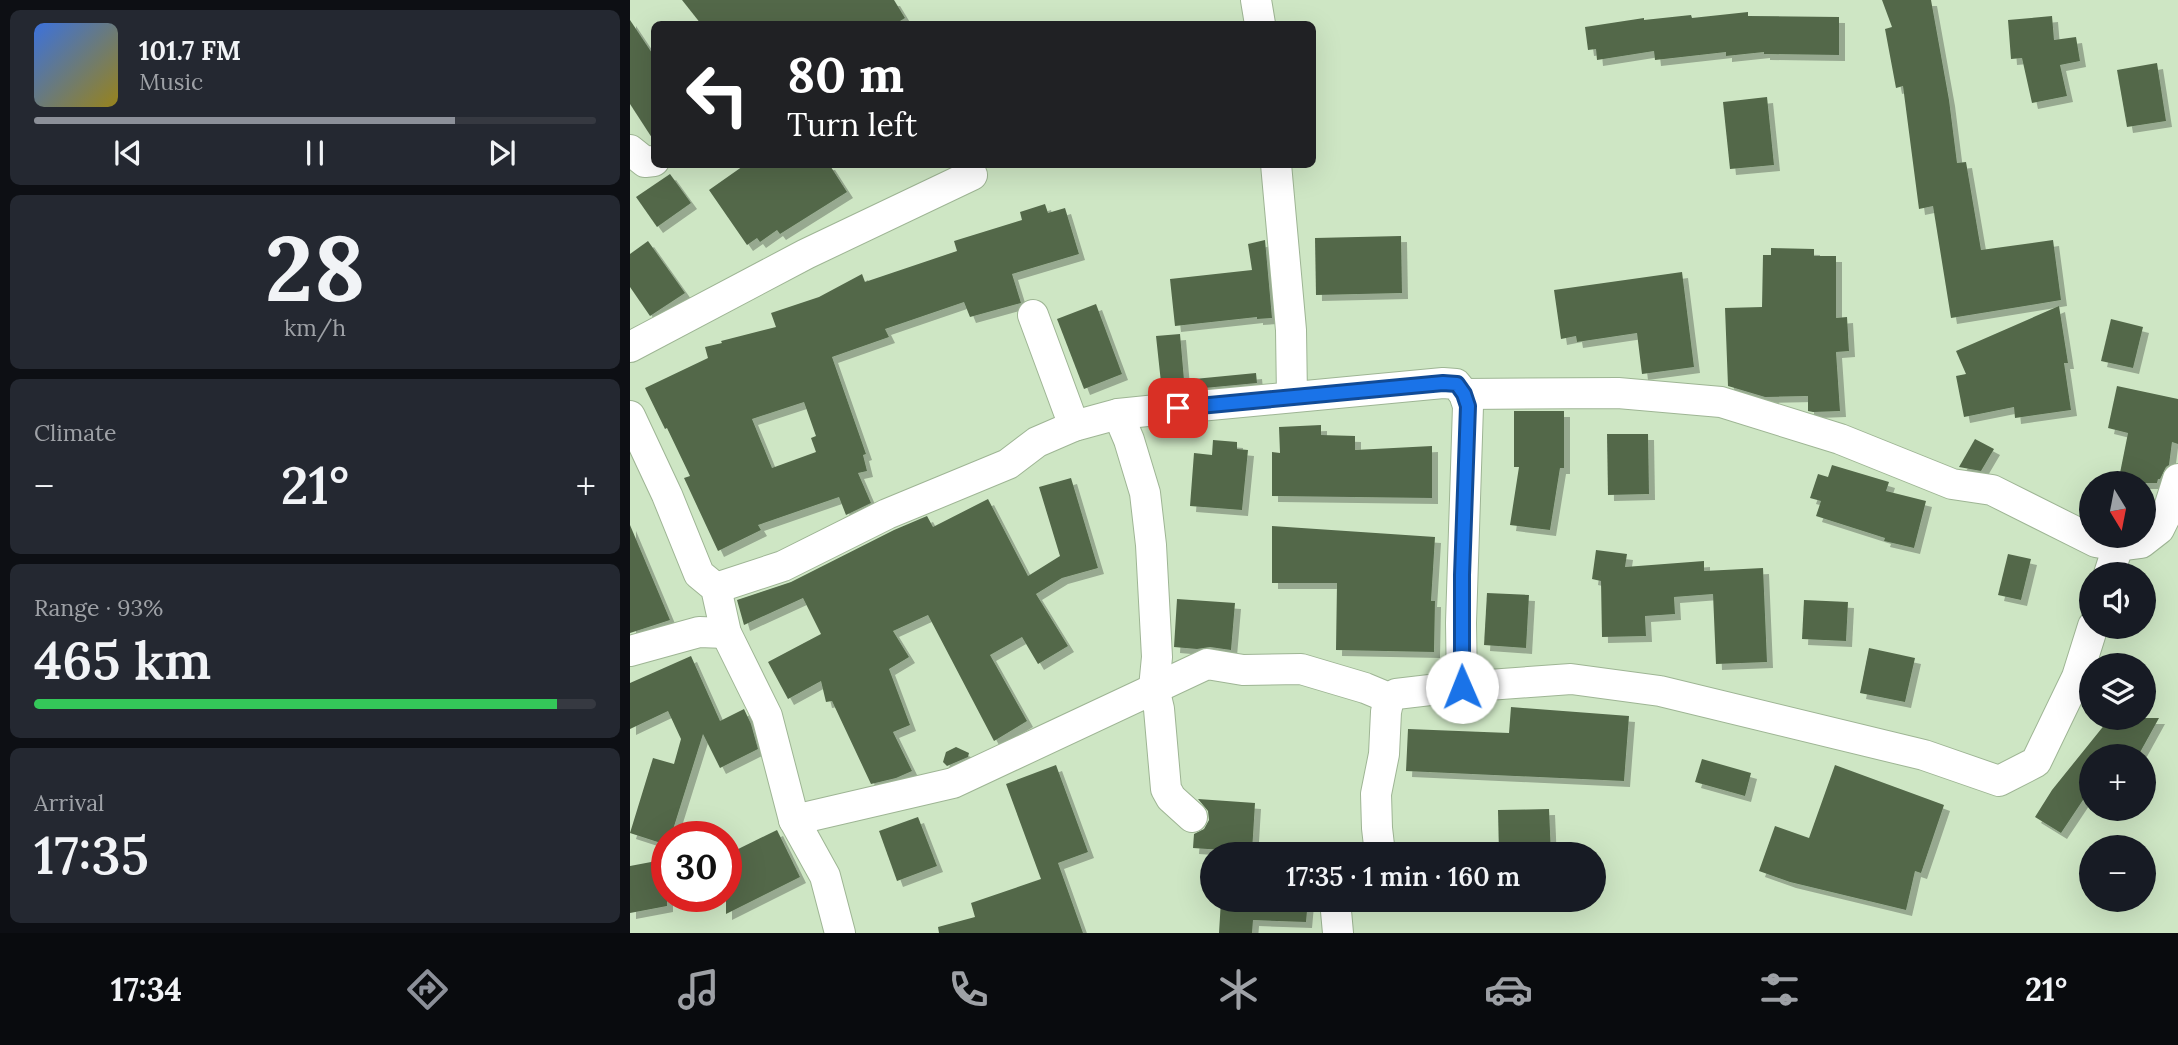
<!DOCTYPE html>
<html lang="en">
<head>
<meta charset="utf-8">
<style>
	body { margin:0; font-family:Lora,serif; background:#242831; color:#f1f3f6; height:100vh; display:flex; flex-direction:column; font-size:26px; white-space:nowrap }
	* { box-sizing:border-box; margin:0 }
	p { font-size:23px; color:#9ea1a6 }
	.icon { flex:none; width:38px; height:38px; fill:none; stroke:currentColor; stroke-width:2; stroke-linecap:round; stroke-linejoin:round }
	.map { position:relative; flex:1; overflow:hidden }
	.details { display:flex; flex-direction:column; gap:10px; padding:10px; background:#0d0f14; width:630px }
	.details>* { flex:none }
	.banner { position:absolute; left:21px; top:21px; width:665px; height:147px; border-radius:10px; box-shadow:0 7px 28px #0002; background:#202124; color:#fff; overflow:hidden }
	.needle { width:46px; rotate:170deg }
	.fabs { position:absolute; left:1449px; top:471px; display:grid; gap:14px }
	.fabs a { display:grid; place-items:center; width:77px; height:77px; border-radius:50%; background:#171b24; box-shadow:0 7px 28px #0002; font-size:35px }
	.speed { position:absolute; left:21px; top:821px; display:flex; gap:14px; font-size:35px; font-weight:700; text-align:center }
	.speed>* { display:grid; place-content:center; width:91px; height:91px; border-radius:50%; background:#171b24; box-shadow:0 7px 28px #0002; line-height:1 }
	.speed .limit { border:10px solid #d22; background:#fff; color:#111 }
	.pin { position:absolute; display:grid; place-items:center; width:60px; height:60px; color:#fff; margin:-30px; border-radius:14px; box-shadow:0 4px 10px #0006 }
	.me { position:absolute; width:77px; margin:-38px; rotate:359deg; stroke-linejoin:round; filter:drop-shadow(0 0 5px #0008) }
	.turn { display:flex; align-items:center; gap:24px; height:147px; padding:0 21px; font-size:32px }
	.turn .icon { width:91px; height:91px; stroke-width:2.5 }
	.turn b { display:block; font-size:49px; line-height:60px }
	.big { font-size:52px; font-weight:600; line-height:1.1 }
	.details .tile { flex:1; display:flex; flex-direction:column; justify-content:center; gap:10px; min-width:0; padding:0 24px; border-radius:10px; background:#242831 }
	.details .dial { align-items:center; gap:0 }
	.dial b { font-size:91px; line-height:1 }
	.song { display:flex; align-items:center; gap:21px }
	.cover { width:84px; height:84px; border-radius:10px; background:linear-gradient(135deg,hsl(220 70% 55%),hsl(50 70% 35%)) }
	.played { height:7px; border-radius:4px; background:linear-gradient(90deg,#8c9099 75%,#363941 75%) }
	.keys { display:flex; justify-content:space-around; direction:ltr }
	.heat { display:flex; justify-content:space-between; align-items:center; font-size:38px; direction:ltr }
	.charge { height:10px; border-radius:5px; background:linear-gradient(90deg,#34c759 93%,#363941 0) }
	.trip { position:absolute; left:570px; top:842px; width:406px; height:70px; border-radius:35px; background:#171b24; box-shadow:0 7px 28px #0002; font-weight:600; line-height:70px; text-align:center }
	.tabs { display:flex; height:112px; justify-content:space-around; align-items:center; background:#090b0e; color:#9ea1a6 }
	.tabs .icon { width:49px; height:49px }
	.tabs .active { color:#8c9099 }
	.tabs b { font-size:32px; color:#f1f3f6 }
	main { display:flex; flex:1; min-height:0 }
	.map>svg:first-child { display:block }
	.building { fill:#53684a; fill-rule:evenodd; filter:url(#shadow) }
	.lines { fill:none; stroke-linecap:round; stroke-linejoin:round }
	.street-casing { stroke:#9eb594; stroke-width:32 }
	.street { stroke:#fff; stroke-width:30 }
	.route-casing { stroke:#114b97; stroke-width:18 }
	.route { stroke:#1a73e8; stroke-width:12 }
</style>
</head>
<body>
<main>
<section class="details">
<div class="tile">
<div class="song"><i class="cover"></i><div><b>101.7 FM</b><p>Music</p></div></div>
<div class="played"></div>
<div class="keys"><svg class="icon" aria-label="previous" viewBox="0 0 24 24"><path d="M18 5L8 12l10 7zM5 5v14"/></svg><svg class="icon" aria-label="pause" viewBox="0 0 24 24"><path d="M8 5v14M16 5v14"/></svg><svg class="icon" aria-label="next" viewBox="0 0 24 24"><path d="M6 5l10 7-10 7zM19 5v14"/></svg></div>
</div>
<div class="tile dial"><b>28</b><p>km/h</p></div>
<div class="tile"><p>Climate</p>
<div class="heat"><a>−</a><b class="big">21°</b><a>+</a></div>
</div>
<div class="tile"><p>Range · 93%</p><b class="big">465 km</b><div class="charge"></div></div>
<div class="tile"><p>Arrival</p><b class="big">17:35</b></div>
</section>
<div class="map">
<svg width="1548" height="933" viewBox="0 0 1548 933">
	<defs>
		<filter id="shadow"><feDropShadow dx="6" dy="6" stdDeviation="0" flood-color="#0004"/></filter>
	</defs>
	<rect width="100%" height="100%" fill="#cee6c4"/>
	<g class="building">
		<polygon points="52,0 264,0 275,18 265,24 71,24"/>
		<polygon points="1252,0 1301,0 1319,100 1327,163 1336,162 1351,250 1423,240 1431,300 1321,318 1303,206 1289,209 1273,86 1266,88 1255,29 1262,27"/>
		<polygon points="1118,12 1118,16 1209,17 1209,55 1134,54 1134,52 1096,56 1096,52 1025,60 1024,51 967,60 966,49 958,50 955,27 1014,18 1014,20 1061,15 1062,18"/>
		<polygon points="1422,16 1424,40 1446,37 1450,61 1430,65 1437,96 1402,103 1392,58 1381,59 1378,20"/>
		<polygon points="0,20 24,56 24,141 0,104"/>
		<polygon points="1527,63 1536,121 1497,127 1487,70"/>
		<polygon points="1137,97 1144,165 1100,169 1093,102"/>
		<polygon points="116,164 199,164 217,192 150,234 147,230 130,242 127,238 117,245 79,190"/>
		<polygon points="40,174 61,203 27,227 6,197"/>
		<path d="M415,204l3,9 17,-5 14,46 -67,20 9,29 -51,14 -6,-15 -79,27 4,8 -57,20 34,97 -3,1 4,16 -9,2 13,30 -25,12 -7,-18 -81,28 3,5 -43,21 -34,-73 6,-2 -23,-48 -2,1 -20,-41 63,-30 -3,-11 17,-4 -1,-2 55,-14 -5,-14 48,-16 43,-23 3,8 92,-31 -3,-10 68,-21 -2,-8zM174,402l12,34 -5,2 5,14 -44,16 -20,-49z"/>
		<polygon points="771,236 772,293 686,295 685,238"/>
		<polygon points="635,240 642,318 627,319 627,317 545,326 540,279 622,270 618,244"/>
		<polygon points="18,241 55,293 20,316 0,287 0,254"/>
		<polygon points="1141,248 1184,249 1184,256 1206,256 1206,318 1217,317 1219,351 1206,352 1210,411 1183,412 1178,411 1178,396 1135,397 1098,386 1095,308 1132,307 1133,255 1141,255"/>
		<polygon points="1052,272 1064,367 1012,374 1007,333 947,342 946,336 931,339 924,290"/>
		<polygon points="466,304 492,374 454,389 427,319"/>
		<polygon points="1429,306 1438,363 1434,363 1441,410 1385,418 1384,407 1334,417 1326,376 1336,374 1326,351"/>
		<polygon points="1481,319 1513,327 1503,368 1471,361"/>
		<polygon points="550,334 554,380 626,373 627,383 532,392 526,336"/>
		<polygon points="1487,386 1548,399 1548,444 1542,442 1539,465 1536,467 1530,479 1528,479 1527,483 1488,483 1498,433 1478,428"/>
		<polygon points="884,411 934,411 934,468 930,468 920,530 880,525 889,467 884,467"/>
		<polygon points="691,425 691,435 725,436 725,450 802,446 802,498 642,496 642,452 650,453 649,427"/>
		<polygon points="977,434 1018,434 1019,494 978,495"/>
		<polygon points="1345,439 1364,449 1351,471 1329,467"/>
		<polygon points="583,440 607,442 607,449 618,450 612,510 560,506 564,453 582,455"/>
		<polygon points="1202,465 1259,482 1256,491 1296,501 1284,548 1254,541 1255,538 1186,516 1191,501 1180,498 1188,474 1198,477"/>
		<polygon points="441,478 468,568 432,578 406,594 438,646 408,664 392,637 360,655 397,721 364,741 298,615 263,631 279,657 259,669 280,725 263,732 282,771 266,778 241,784 202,701 196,702 191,681 158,699 138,662 191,634 173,598 114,625 107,600 161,582 264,530 297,516 303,527 358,499 398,576 430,556 409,487"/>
		<polygon points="0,525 40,620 0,633"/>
		<polygon points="642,526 805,537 801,601 805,601 804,652 706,650 707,583 642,583"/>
		<polygon points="966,550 997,554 995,567 1074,561 1074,571 1133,568 1137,662 1086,664 1083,594 1044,597 1045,614 1015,616 1016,636 972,637 971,581 962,579"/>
		<polygon points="1378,554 1401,559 1391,600 1368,595"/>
		<polygon points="857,593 899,595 896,648 854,645"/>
		<polygon points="547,599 605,603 601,650 580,647 567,649 544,647"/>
		<polygon points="1174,600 1218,602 1216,641 1172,639"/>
		<polygon points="1239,648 1285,658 1275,702 1230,693"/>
		<polygon points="61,656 90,721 114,709 121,724 128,749 90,768 73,734 41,836 37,836 37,845 0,833 23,758 44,764 51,739 38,711 0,729 0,683"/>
		<polygon points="881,707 999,716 994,781 776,771 778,729 879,733"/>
		<polygon points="1480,718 1529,718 1508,756 1461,756 1461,788 1431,833 1405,817 1422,790"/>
		<polygon points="326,747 339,753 338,757 317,766 313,762 316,752"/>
		<polygon points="1072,759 1121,773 1115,796 1065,782"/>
		<polygon points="426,765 458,852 428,863 453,933 309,933 308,927 345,917 341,903 411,879 376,784"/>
		<polygon points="1205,765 1314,805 1291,873 1285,871 1276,910 1160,882 1129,871 1145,826 1179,838"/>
		<polygon points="568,799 625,803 622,852 563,848 564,834 574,829 579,820 578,811"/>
		<polygon points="919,809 921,854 869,854 868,810"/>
		<polygon points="288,817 307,866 267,881 249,831"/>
		<polygon points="147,830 170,877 96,914 96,855"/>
		<polygon points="37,859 37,906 0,913 0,866"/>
		<polygon points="591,900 678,900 676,922 623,920 622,933 589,933"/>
	</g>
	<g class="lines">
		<g class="street-casing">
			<g id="street">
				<polyline points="626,0 630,24"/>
				<polyline points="0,150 15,162 24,161"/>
				<polyline points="646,164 661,330 662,397"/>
				<polyline points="403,315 444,426"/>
				<polyline points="0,347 176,254 342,175"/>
				<polyline points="834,394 988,393 1091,402 1210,439 1322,484 1362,490 1466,542 1488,546 1511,543 1529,529 1538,511 1548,479"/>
				<polyline points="488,414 499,440 515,493 521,545 527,657 524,688 529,709 536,789 541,798 562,817"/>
				<polyline points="0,416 37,495 69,574 86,588 96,633 137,716 164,820 195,876 210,933"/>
				<polyline points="1479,574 1488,546"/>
				<polyline points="86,588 153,566 257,514 378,464 407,442 444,426 488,414 527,410 813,383 826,384 834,394 838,406 831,623 832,687"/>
				<polyline points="0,651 69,632 96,633"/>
				<polyline points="164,820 323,783 577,664 613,670 671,669 735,688 759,698 766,694 817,688 941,679 1030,691 1294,755 1369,781 1406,762 1447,677 1463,626"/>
				<polyline points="750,854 747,828 746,794 754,754 756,712 759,698"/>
				<polyline points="705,900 708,933"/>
			</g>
		</g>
		<use href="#street" class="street"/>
	</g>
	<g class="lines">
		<g class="route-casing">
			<polyline id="route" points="548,408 813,383 827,384 834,394 838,406 832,575 832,687"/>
		</g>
		<use href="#route" class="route"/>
	</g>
</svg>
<div class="fabs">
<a><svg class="needle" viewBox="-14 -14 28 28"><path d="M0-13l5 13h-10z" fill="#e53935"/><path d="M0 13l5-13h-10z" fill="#9ea1a6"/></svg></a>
<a><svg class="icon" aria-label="sound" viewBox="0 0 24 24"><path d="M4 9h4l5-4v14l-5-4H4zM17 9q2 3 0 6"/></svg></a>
<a><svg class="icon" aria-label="layers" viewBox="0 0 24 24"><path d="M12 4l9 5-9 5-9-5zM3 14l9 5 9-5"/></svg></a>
<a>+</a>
<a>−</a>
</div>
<div class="speed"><div class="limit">30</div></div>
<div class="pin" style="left:548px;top:408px;background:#d93025"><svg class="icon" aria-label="arrive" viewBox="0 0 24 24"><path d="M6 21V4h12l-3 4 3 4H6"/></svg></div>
<svg class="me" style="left:832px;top:687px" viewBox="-20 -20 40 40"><circle r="19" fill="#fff"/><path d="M0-13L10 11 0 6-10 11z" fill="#1a73e8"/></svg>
<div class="trip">17:35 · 1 min · 160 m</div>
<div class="banner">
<div class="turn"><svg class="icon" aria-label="left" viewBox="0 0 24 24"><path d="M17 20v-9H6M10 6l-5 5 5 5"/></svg><div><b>80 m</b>Turn left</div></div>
</div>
</div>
</main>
<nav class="tabs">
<b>17:34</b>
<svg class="icon active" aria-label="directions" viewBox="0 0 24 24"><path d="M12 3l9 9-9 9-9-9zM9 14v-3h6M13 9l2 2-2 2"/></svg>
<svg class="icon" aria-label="music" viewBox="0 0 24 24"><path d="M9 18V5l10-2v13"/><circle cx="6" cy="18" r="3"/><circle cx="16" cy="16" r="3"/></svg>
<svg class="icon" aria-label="phone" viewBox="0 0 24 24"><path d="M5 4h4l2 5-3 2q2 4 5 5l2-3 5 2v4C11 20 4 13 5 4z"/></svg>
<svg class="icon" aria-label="climate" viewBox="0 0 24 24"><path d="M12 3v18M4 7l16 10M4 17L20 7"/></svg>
<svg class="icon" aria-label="car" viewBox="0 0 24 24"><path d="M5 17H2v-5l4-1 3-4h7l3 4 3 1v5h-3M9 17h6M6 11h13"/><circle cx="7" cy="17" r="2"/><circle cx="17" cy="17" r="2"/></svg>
<svg class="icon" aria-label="filters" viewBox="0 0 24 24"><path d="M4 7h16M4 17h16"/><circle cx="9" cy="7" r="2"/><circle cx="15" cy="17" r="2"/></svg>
<b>21°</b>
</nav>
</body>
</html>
